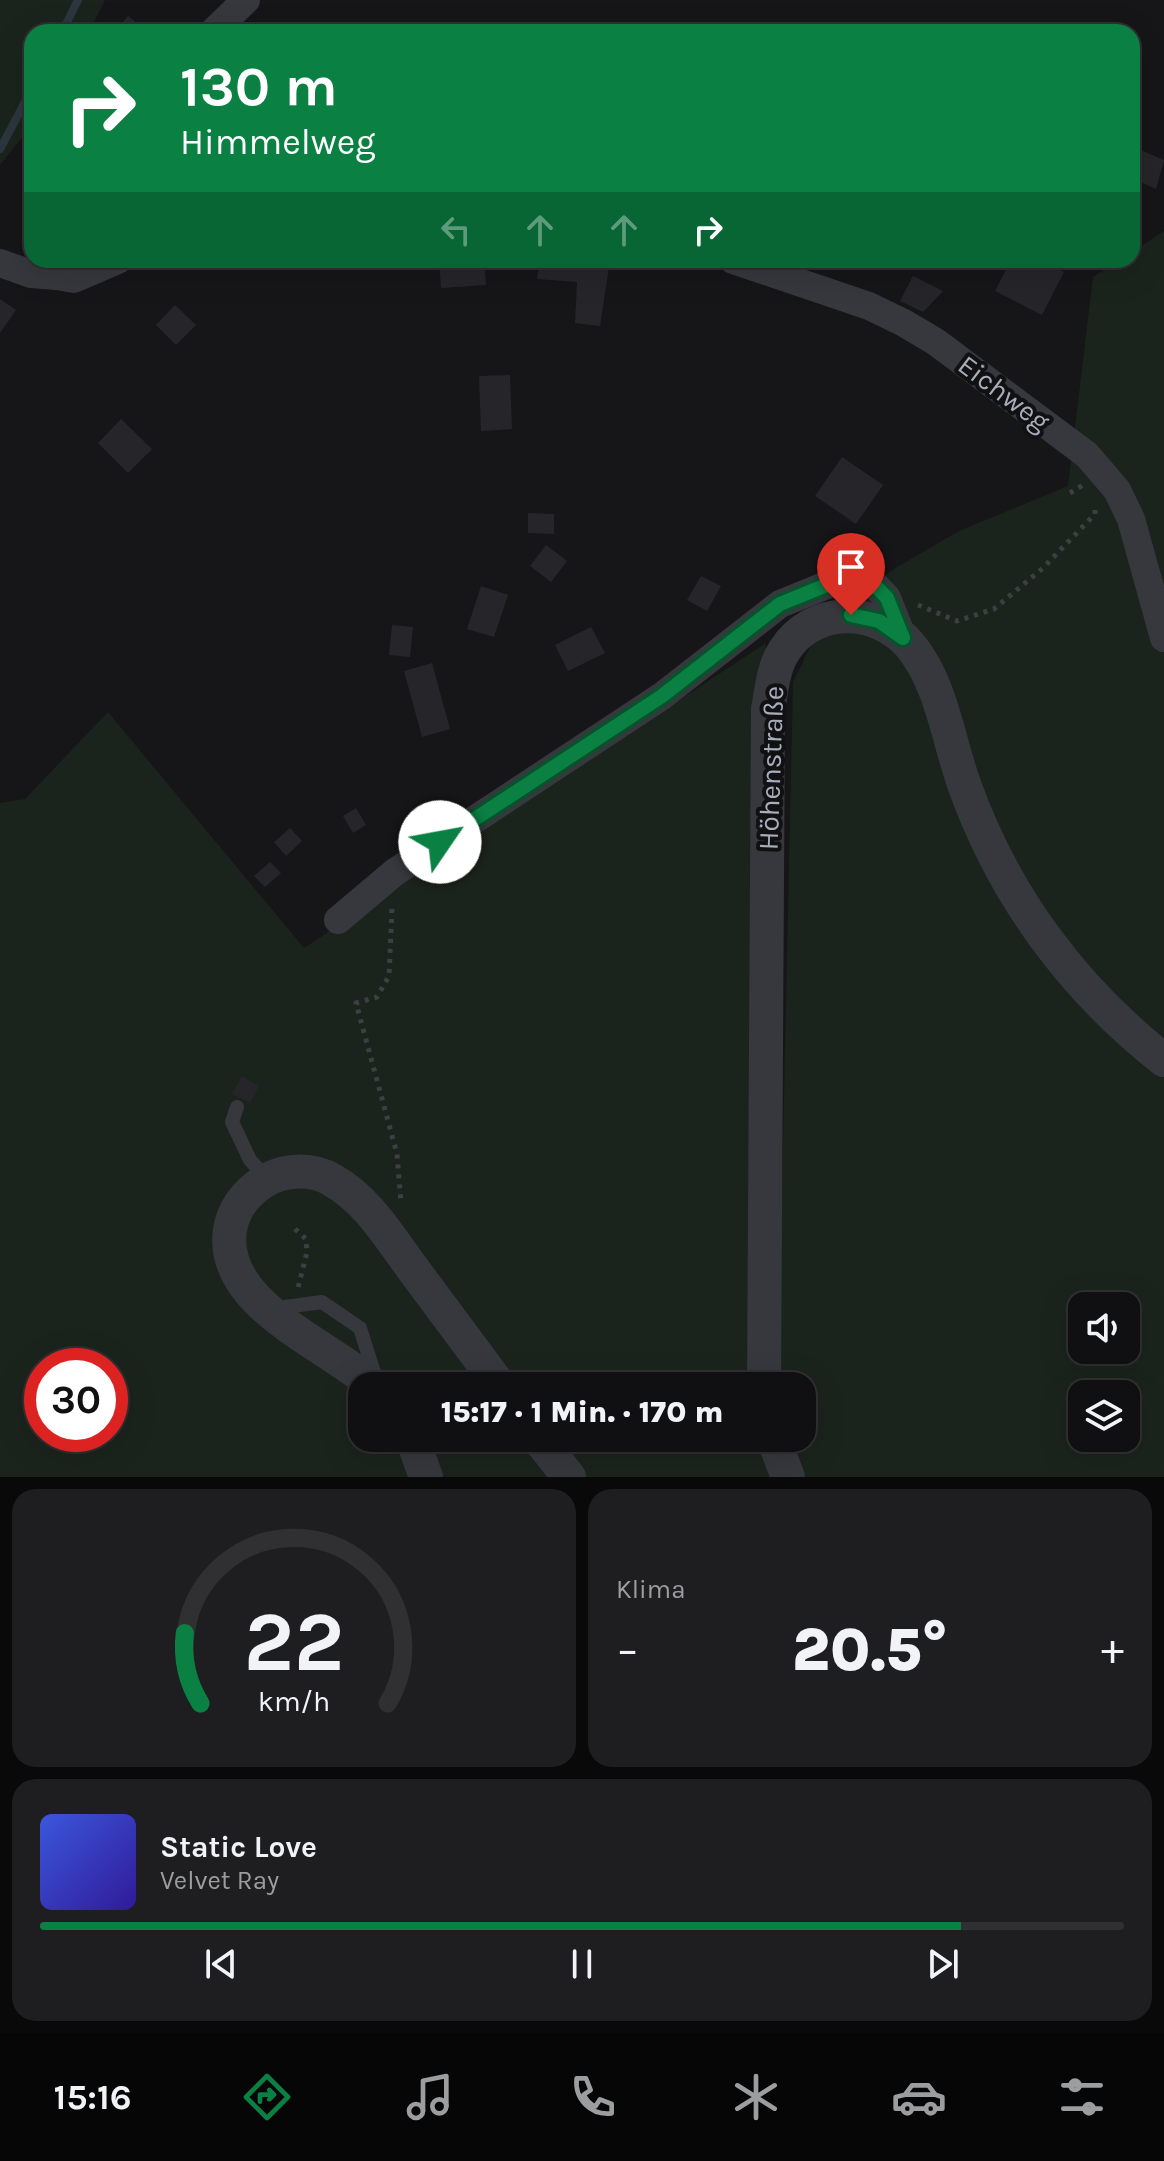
<!DOCTYPE html>
<html lang="de">
<head>
<meta charset="utf-8">
<style>
	body { margin:0; font-family:Karla,sans-serif; background:#1e1e20; color:#f1f3f6; height:100vh; display:flex; flex-direction:column; font-size:30px; white-space:nowrap }
	* { box-sizing:border-box; margin:0 }
	p { font-size:26px; color:#9c9d9f }
	.icon { flex:none; width:44px; height:44px; fill:none; stroke:currentColor; stroke-width:2; stroke-linecap:round; stroke-linejoin:round }
	.map { position:relative; height:1477px; overflow:hidden }
	.details { display:flex; flex-direction:column; gap:12px; padding:12px; background:#09090a; flex:1 }
	.details>* { flex:none }
	.banner { position:absolute; left:24px; top:24px; width:1116px; height:244px; border-radius:24px; box-shadow:0 8px 32px #0002,0 0 0 2px #303032; background:#0b8043; color:#fff; overflow:hidden }
	.controls { position:absolute; left:1068px; top:1292px; display:grid; gap:16px }
	.controls a { display:grid; place-items:center; width:72px; height:72px; border-radius:16px; background:#101012; box-shadow:0 8px 32px #0002,0 0 0 2px #303032; font-size:40px }
	.speed { position:absolute; left:24px; top:1348px; display:flex; gap:16px; font-size:40px; font-weight:700; text-align:center }
	.speed>* { display:grid; place-content:center; width:104px; height:104px; border-radius:50%; background:#101012; box-shadow:0 8px 32px #0002,0 0 0 2px #303032; line-height:1 }
	.speed .limit { border:12px solid #d22; background:#fff; color:#111 }
	.pin { position:absolute; display:grid; place-items:center; width:68px; height:68px; color:#fff; margin:-82px -34px; border-radius:50% 50% 50% 0; rotate:-45deg; box-shadow:0 0 8px #0007 }
	.pin .icon { rotate:45deg }
	.me { position:absolute; width:88px; margin:-44px; rotate:57deg; stroke-linejoin:round; filter:drop-shadow(0 0 6px #0008) }
	.turn { display:flex; align-items:center; gap:28px; height:168px; padding:0 24px; font-size:36px }
	.turn .icon { width:104px; height:104px; stroke-width:2.5 }
	.turn b { display:block; font-size:56px; line-height:68px }
	.lanes { display:flex; align-items:center; height:76px; padding:0 24px; background:#0003; justify-content:center; gap:40px; direction:ltr }
	.lanes .off { opacity:.35 }
	.big { font-size:60px; font-weight:800; line-height:1.1 }
	.details .widget { flex:1; display:flex; flex-direction:column; justify-content:center; gap:12px; min-width:0; padding:0 28px; border-radius:24px; background:#1e1e20 }
	.details .dial { align-items:center; gap:0 }
	.dial svg { height:208px; overflow:visible; fill:none; stroke:#303032; stroke-width:7; stroke-linecap:round; text-anchor:middle }
	.dial text { fill:#f1f3f6; stroke:none }
	.song { display:flex; align-items:center; gap:24px }
	.cover { width:96px; height:96px; border-radius:12px; background:linear-gradient(135deg,hsl(230 70% 55%),hsl(250 70% 35%)) }
	.played { height:8px; border-radius:4px; background:linear-gradient(90deg,#0b8043 85%,#303032 85%) }
	.keys { display:flex; justify-content:space-around; direction:ltr }
	.heat { display:flex; justify-content:space-between; align-items:center; font-size:44px; direction:ltr }
	.details .tiles { flex:1; display:grid; gap:12px; grid-template-columns:1fr 1fr }
	.widget:last-child { grid-column:span 2 }
	.trip { position:absolute; left:348px; top:1372px; width:468px; height:80px; border-radius:24px; background:#101012; box-shadow:0 8px 32px #0002,0 0 0 2px #303032; font-weight:800; line-height:80px; text-align:center }
	.dock { display:flex; height:128px; justify-content:space-around; align-items:center; background:#060607; color:#9c9d9f }
	.dock .icon { width:56px; height:56px }
	.dock .active { color:#0b8043 }
	.dock b { font-size:36px; color:#f1f3f6 }
	.map>svg:first-child { display:block }
	.green { fill:#1b241c; fill-rule:evenodd }
	.lines { fill:none; stroke-linecap:round; stroke-linejoin:round }
	.stream { stroke:#2b363e; stroke-width:8 }
	.building { fill:#26262a }
	.path { stroke:#3d3f45; stroke-width:5; stroke-dasharray:4 6; stroke-linecap:butt }
	.service { stroke:#37383e; stroke-width:14 }
	.minor { stroke:#37383e; stroke-width:28 }
	.tertiary { stroke:#37383e; stroke-width:34 }
	.route-casing { stroke:#07532c; stroke-width:20 }
	.route { stroke:#0b8043; stroke-width:14 }
	.labels { text-anchor:middle; dominant-baseline:central; stroke-width:8; stroke-linejoin:round; paint-order:stroke }
	.street-label { font-size:28px; fill:#a7adba; stroke:#111113 }
</style>
</head>
<body>
<div class="map">
<svg width="1164" height="1477" viewBox="0 0 1164 1477">
	<rect width="100%" height="100%" fill="#161618"/>
	<g class="green">
		<polygon points="0,0 105,0 89,32 32,32 32,125 0,165"/>
		<path d="M1164,231v1246h-1164v-674l25,-4 83,-87 196,236 462,-305 -8,143 22,498 13,-602 31,-63 70,-50 65,-38 109,-45 25,-209 26,-17h13v-8zM1082,1306h44v44h-44zM42,1366h68v68h-68zM362,1386h440v52h-440zM1082,1394h44v44h-44z"/>
	</g>
	<g class="lines">
		<g class="stream">
			<polyline points="62,32 78,0"/>
			<polyline points="0,149 32,89"/>
		</g>
	</g>
	<g class="building">
		<polygon points="128,16 148,32 115,32"/>
		<polygon points="1133,147 1164,160 1156,189 1132,178"/>
		<polygon points="439,260 484,260 486,285 441,288"/>
		<polygon points="540,260 610,260 600,326 575,323 577,282 537,279"/>
		<polygon points="1011,260 1042,260 1064,272 1042,315 995,291"/>
		<polygon points="913,276 943,291 923,312 900,301"/>
		<polygon points="0,299 16,310 0,333"/>
		<polygon points="175,305 196,325 176,345 156,325"/>
		<polygon points="510,375 512,429 481,431 479,376"/>
		<polygon points="121,419 152,449 128,473 98,443"/>
		<polygon points="842,457 883,485 856,524 815,496"/>
		<polygon points="528,513 554,514 554,534 528,533"/>
		<polygon points="546,545 567,561 551,582 530,566"/>
		<polygon points="701,576 721,586 707,611 687,600"/>
		<polygon points="481,586 508,595 494,637 467,629"/>
		<polygon points="392,625 413,627 410,657 389,655"/>
		<polygon points="591,627 605,653 568,671 555,645"/>
		<polygon points="432,663 450,729 422,737 404,671"/>
		<polygon points="356,808 366,825 353,833 343,816"/>
		<polygon points="290,828 302,841 286,856 274,842"/>
		<polygon points="270,862 281,873 265,887 254,876"/>
		<polygon points="242,1076 259,1086 250,1103 232,1094"/>
	</g>
	<g class="lines">
		<g class="path">
			<polyline points="1070,493 1083,485"/>
			<polyline points="918,605 957,621 994,609 1043,568 1095,514 1095,508"/>
			<polyline points="392,909 389,976 377,997 356,1003 397,1154 401,1202"/>
			<polyline points="295,1229 306,1239 307,1252 298,1288"/>
		</g>
		<g class="service">
			<polyline points="237,1107 232,1122 250,1160 268,1179"/>
			<polyline points="270,1309 322,1302 360,1328 377,1382"/>
		</g>
		<g class="minor">
			<polyline points="213,32 246,0"/>
			<polyline points="733,260 869,306 904,323 936,342 1087,455 1117,490 1131,519 1164,638"/>
			<polyline points="0,263 31,274 57,276 71,260"/>
			<polyline points="57,276 74,279 118,260"/>
			<polyline points="338,920 395,872 662,696 780,604 839,580 868,578 887,598 903,638"/>
		</g>
		<g class="tertiary">
			<path d="M374,1386c-46,-42 -155,-81 -144,-156 3,-20 16,-37 33,-48 20,-13 49,-14 69,-2 35,19 58,58 81,89 29,39 58,78 87,117"/>
			<path d="M764,1386l4,-677c4,-20 5,-41 16,-58 28,-45 91,-45 125,-7 32,37 39,95 55,140 39,110 108,204 200,276"/>
			<polyline points="412,1438 426,1477"/>
			<polyline points="538,1438 569,1477"/>
			<polyline points="773,1438 788,1477"/>
		</g>
	</g>
	<g class="lines">
		<g class="route-casing">
			<polyline id="route" points="440,842 662,696 780,604 839,580 868,578 887,598 903,638 879,621 851,615"/>
		</g>
		<use href="#route" class="route"/>
	</g>
	<g class="labels">
		<g class="street-label">
			<text transform="translate(1004 393) rotate(37)">Eichweg</text>
			<text transform="translate(771 768) rotate(-88)">Höhenstraße</text>
		</g>
	</g>
</svg>
<div class="controls">
<a><svg class="icon" aria-label="sound" viewBox="0 0 24 24"><path d="M4 9h4l5-4v14l-5-4H4zM17 9q2 3 0 6"/></svg></a>
<a><svg class="icon" aria-label="layers" viewBox="0 0 24 24"><path d="M12 4l9 5-9 5-9-5zM3 14l9 5 9-5"/></svg></a>
</div>
<div class="speed"><div class="limit">30</div></div>
<div class="pin" style="left:851px;top:615px;background:#d93025"><svg class="icon" aria-label="arrive" viewBox="0 0 24 24"><path d="M6 21V4h12l-3 4 3 4H6"/></svg></div>
<svg class="me" style="left:440px;top:842px" viewBox="-20 -20 40 40"><circle r="19" fill="#fff"/><path d="M0-13L10 11 0 6-10 11z" fill="#0b8043"/></svg>
<div class="trip">15:17 · 1 Min. · 170 m</div>
<div class="banner">
<div class="turn"><svg class="icon" aria-label="right" viewBox="0 0 24 24"><path d="M7 20v-9h11M14 6l5 5-5 5"/></svg><div><b>130 m</b>Himmelweg</div></div>
<div class="lanes"><svg class="icon off" aria-label="left" viewBox="0 0 24 24"><path d="M17 20v-9H6M10 6l-5 5 5 5"/></svg><svg class="icon off" aria-label="ahead" viewBox="0 0 24 24"><path d="M12 20V5M6 11l6-6 6 6"/></svg><svg class="icon off" aria-label="ahead" viewBox="0 0 24 24"><path d="M12 20V5M6 11l6-6 6 6"/></svg><svg class="icon" aria-label="right" viewBox="0 0 24 24"><path d="M7 20v-9h11M14 6l5 5-5 5"/></svg></div>
</div>
</div>
<section class="details">
<div class="tiles">
<div class="widget dial"><svg viewBox="0 0 100 80">
<path d="M14 69A42 42 0 1 1 86 69"/>
<path d="M14 69A42 42 0 0 1 8 42" stroke="#0b8043"/>
<text x="50" y="56" font-size="32" font-weight="700">22</text>
<text x="50" y="72" font-size="11">km/h</text>
</svg></div>
<div class="widget"><p>Klima</p>
<div class="heat"><a>−</a><b class="big">20.5°</b><a>+</a></div>
</div>
<div class="widget">
<div class="song"><i class="cover"></i><div><b>Static Love</b><p>Velvet Ray</p></div></div>
<div class="played"></div>
<div class="keys"><svg class="icon" aria-label="previous" viewBox="0 0 24 24"><path d="M18 5L8 12l10 7zM5 5v14"/></svg><svg class="icon" aria-label="pause" viewBox="0 0 24 24"><path d="M8 5v14M16 5v14"/></svg><svg class="icon" aria-label="next" viewBox="0 0 24 24"><path d="M6 5l10 7-10 7zM19 5v14"/></svg></div>
</div>
</div>
</section>
<nav class="dock">
<b>15:16</b>
<svg class="icon active" aria-label="directions" viewBox="0 0 24 24"><path d="M12 3l9 9-9 9-9-9zM9 14v-3h6M13 9l2 2-2 2"/></svg>
<svg class="icon" aria-label="music" viewBox="0 0 24 24"><path d="M9 18V5l10-2v13"/><circle cx="6" cy="18" r="3"/><circle cx="16" cy="16" r="3"/></svg>
<svg class="icon" aria-label="phone" viewBox="0 0 24 24"><path d="M5 4h4l2 5-3 2q2 4 5 5l2-3 5 2v4C11 20 4 13 5 4z"/></svg>
<svg class="icon" aria-label="climate" viewBox="0 0 24 24"><path d="M12 3v18M4 7l16 10M4 17L20 7"/></svg>
<svg class="icon" aria-label="car" viewBox="0 0 24 24"><path d="M5 17H2v-5l4-1 3-4h7l3 4 3 1v5h-3M9 17h6M6 11h13"/><circle cx="7" cy="17" r="2"/><circle cx="17" cy="17" r="2"/></svg>
<svg class="icon" aria-label="filters" viewBox="0 0 24 24"><path d="M4 7h16M4 17h16"/><circle cx="9" cy="7" r="2"/><circle cx="15" cy="17" r="2"/></svg>
</nav>
</body>
</html>
